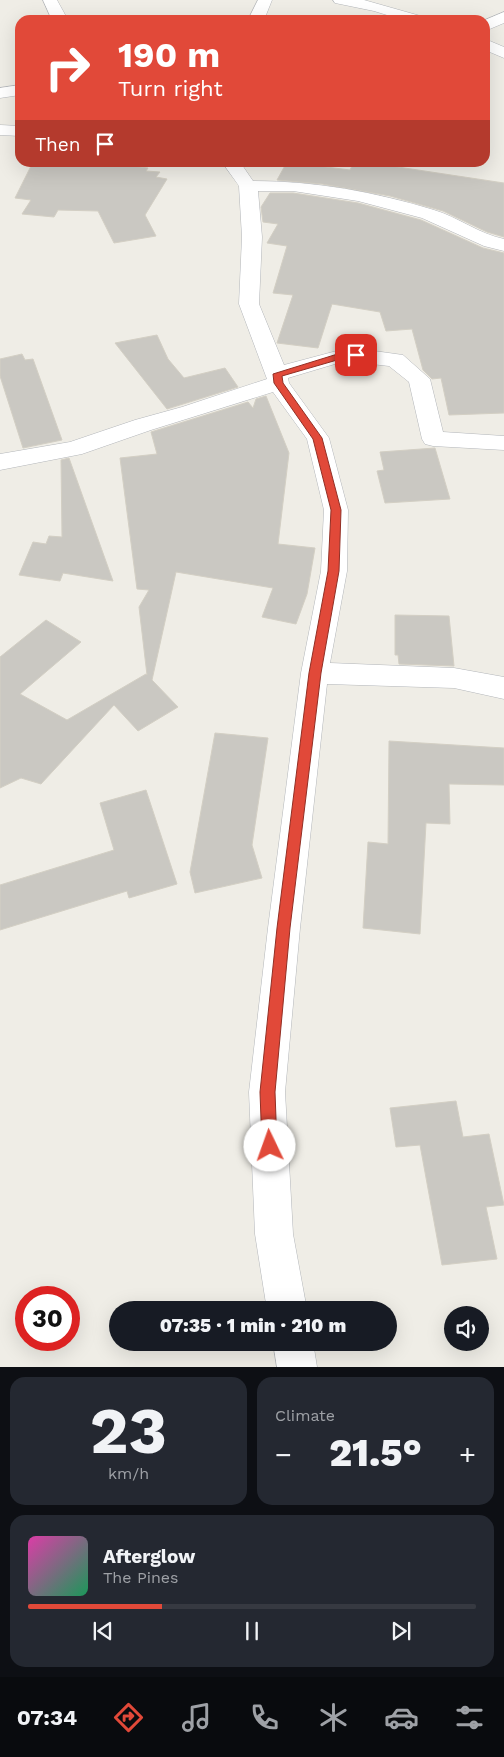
<!DOCTYPE html>
<html lang="en">
<head>
<meta charset="utf-8">
<style>
	body { margin:0; font-family:"Work Sans",sans-serif; background:#242831; color:#f1f3f6; height:100vh; display:flex; flex-direction:column; font-size:19px; white-space:nowrap }
	* { box-sizing:border-box; margin:0 }
	p { font-size:16px; color:#9ea1a6 }
	.icon { flex:none; width:28px; height:28px; fill:none; stroke:currentColor; stroke-width:2; stroke-linecap:round; stroke-linejoin:round }
	.map { position:relative; height:1367px; overflow:hidden }
	.panel { display:flex; flex-direction:column; gap:10px; padding:10px; background:#0d0f14; flex:1 }
	.panel>* { flex:none }
	.hud { position:absolute; left:15px; top:15px; width:475px; height:152px; border-radius:15px; box-shadow:0 5px 20px #0002; background:#e14939; color:#fff; overflow:hidden }
	.fabs { position:absolute; left:444px; top:1306px; display:grid; gap:10px }
	.fabs a { display:grid; place-items:center; width:45px; height:45px; border-radius:50%; background:#171b24; box-shadow:0 5px 20px #0002; font-size:25px }
	.speed { position:absolute; left:15px; top:1286px; display:flex; gap:10px; font-size:25px; font-weight:700; text-align:center }
	.speed>* { display:grid; place-content:center; width:65px; height:65px; border-radius:50%; background:#171b24; box-shadow:0 5px 20px #0002; line-height:1 }
	.speed .limit { border:8px solid #d22; background:#fff; color:#111 }
	.pin { position:absolute; display:grid; place-items:center; width:42px; height:42px; color:#fff; margin:-21px; border-radius:10px; box-shadow:0 2px 8px #0006 }
	.me { position:absolute; width:55px; margin:-28px; rotate:357deg; stroke-linejoin:round; filter:drop-shadow(0 0 4px #0008) }
	.turn { display:flex; align-items:center; gap:18px; height:105px; padding:0 20px; font-size:22px }
	.turn .icon { width:65px; height:65px; stroke-width:2.5 }
	.turn b { display:block; font-size:35px; line-height:42px }
	.then { display:flex; align-items:center; height:48px; padding:0 20px; background:#0003; gap:10px; font-size:19px }
	.big { font-size:38px; font-weight:800; line-height:1.1 }
	.panel .widget { flex:1; display:flex; flex-direction:column; justify-content:center; gap:8px; min-width:0; padding:0 18px; border-radius:15px; background:#242831 }
	.panel .dial { align-items:center; gap:0 }
	.dial b { font-size:65px; line-height:1 }
	.song { display:flex; align-items:center; gap:15px }
	.cover { width:60px; height:60px; border-radius:8px; background:linear-gradient(135deg,hsl(320 70% 55%),hsl(150 70% 35%)) }
	.played { height:5px; border-radius:2px; background:linear-gradient(90deg,#e14939 30%,#363941 30%) }
	.keys { display:flex; justify-content:space-around; direction:ltr }
	.heat { display:flex; justify-content:space-between; align-items:center; font-size:28px; direction:ltr }
	.panel .tiles { flex:1; display:grid; gap:10px; grid-template-columns:1fr 1fr }
	.widget:last-child { grid-column:span 2 }
	.trip { position:absolute; left:109px; top:1301px; width:288px; height:50px; border-radius:25px; background:#171b24; box-shadow:0 5px 20px #0002; font-weight:800; line-height:50px; text-align:center }
	.tab-bar { display:flex; height:80px; justify-content:space-around; align-items:center; background:#090b0e; color:#9ea1a6 }
	.tab-bar .icon { width:35px; height:35px }
	.tab-bar .current { color:#e14939 }
	.tab-bar b { font-size:22px; color:#f1f3f6 }
	.map>svg:first-child { display:block }
	.building { fill:#cac8c2; stroke:#d3cfc4 }
	.lines { fill:none; stroke-linecap:round; stroke-linejoin:round }
	.minor-casing { stroke:#b3b6ba; stroke-width:1 }
	.minor { fill:#fff; fill-rule:evenodd }
	.route { fill:#e14939; stroke:#922f25 }
</style>
</head>
<body>
<div class="map">
<svg width="504" height="1367" viewBox="0 0 504 1367">
	<rect width="100%" height="100%" fill="#efede6"/>
	<g class="building">
		<polygon points="33,162 101,162 148,168 146,171 160,172 156,177 167,179 145,215 156,236 114,243 98,211 58,210 54,217 22,214 31,200 15,198"/>
		<polygon points="287,162 350,170 354,162 365,162 504,183 504,237 487,232 443,211 390,196 322,184 277,180"/>
		<polygon points="270,193 293,193 358,203 421,220 483,248 504,253 504,413 449,415 441,378 432,379 423,370 412,329 386,331 380,312 332,304 318,348 277,343 293,295 273,293 287,246 267,243 278,224 263,222 261,207"/>
		<polygon points="157,335 168,359 184,378 225,368 238,387 167,409 115,343"/>
		<polygon points="22,354 25,360 33,359 62,440 23,448 0,376 0,359"/>
		<polygon points="266,396 289,453 278,544 315,548 307,594 296,624 262,617 273,588 176,572 152,680 178,707 138,731 114,705 41,784 21,778 0,788 0,657 46,620 81,642 20,694 67,720 146,674 147,675 139,607 149,590 137,589 120,458 157,454 151,432 248,402 253,408 256,399"/>
		<polygon points="435,448 450,499 385,503 377,471 384,470 380,452"/>
		<polygon points="69,458 113,581 63,573 60,581 19,575 33,542 46,544 49,536 62,537 61,460"/>
		<polygon points="395,615 449,616 454,666 399,664 398,655 395,655"/>
		<polygon points="215,733 268,738 252,845 262,878 195,893 190,872"/>
		<polygon points="389,741 504,748 504,785 449,784 450,824 426,823 420,934 363,928 368,842 388,844"/>
		<polygon points="146,790 177,884 129,898 127,891 0,930 0,885 114,850 100,803"/>
		<polygon points="456,1101 463,1137 489,1134 504,1205 486,1207 497,1259 442,1265 420,1145 396,1147 390,1108"/>
	</g>
	<g class="lines">
		<g class="minor-casing">
			<g id="minor">
				<polygon points="43,0 57,0 68,20 52,20"/>
				<polygon points="258,0 272,0 264,20 248,20"/>
				<polygon points="333,0 364,0 424,17 427,20 403,20 374,11 335,3"/>
				<polygon points="504,12 504,23 485,31 485,20"/>
				<polygon points="485,39 504,47 504,58 485,50"/>
				<polygon points="20,85 20,95 0,98 0,88"/>
				<polygon points="0,125 20,126 20,136 0,135"/>
				<path d="M222,162h18l13,19c62,0 122,11 181,29 24,7 45,24 70,29v12l-20,-5 -62,-28 -64,-17 -65,-10h-35l4,46 -3,67 25,61 60,-16 23,1 36,5 27,24 13,53 61,4v14l-71,-4 -8,-2 -3,-5 -13,-57 -20,-16 -44,-5 -57,17 1,5 40,55 19,72 -1,61 -17,92 124,5 50,9v22l-50,-11 -127,-4 -27,244 -15,164 8,142 14,76h-40l-12,-76 -6,-142 19,-164 33,-255 20,-102 3,-61 -17,-71 -34,-47 -122,38 -69,24 -82,16v-16l70,-12 65,-22 47,-13 85,-28 -28,-75 3,-67 -3,-51z"/>
				<polygon points="273,1342 313,1342 317,1367 277,1367"/>
			</g>
		</g>
		<use href="#minor" class="minor"/>
	</g>
	<polygon class="route" points="344,352 356,353 360,355 356,358 344,358 282,376 283,383 322,438 341,510 339,571 321,673 290,928 275,1092 277,1146 275,1151 270,1153 265,1151 262,1146 260,1092 277,928 309,673 328,571 331,510 313,439 274,383 273,374"/>
</svg>
<div class="fabs">
<a><svg class="icon" aria-label="sound" viewBox="0 0 24 24"><path d="M4 9h4l5-4v14l-5-4H4zM17 9q2 3 0 6"/></svg></a>
</div>
<div class="speed"><div class="limit">30</div></div>
<div class="pin" style="left:356px;top:355px;background:#d93025"><svg class="icon" aria-label="arrive" viewBox="0 0 24 24"><path d="M6 21V4h12l-3 4 3 4H6"/></svg></div>
<svg class="me" style="left:270px;top:1146px" viewBox="-20 -20 40 40"><circle r="19" fill="#fff"/><path d="M0-13L10 11 0 6-10 11z" fill="#e14939"/></svg>
<div class="trip">07:35 · 1 min · 210 m</div>
<div class="hud">
<div class="turn"><svg class="icon" aria-label="right" viewBox="0 0 24 24"><path d="M7 20v-9h11M14 6l5 5-5 5"/></svg><div><b>190 m</b>Turn right</div></div>
<div class="then">Then<svg class="icon" aria-label="arrive" viewBox="0 0 24 24"><path d="M6 21V4h12l-3 4 3 4H6"/></svg></div>
</div>
</div>
<section class="panel">
<div class="tiles">
<div class="widget dial"><b>23</b><p>km/h</p></div>
<div class="widget"><p>Climate</p>
<div class="heat"><a>−</a><b class="big">21.5°</b><a>+</a></div>
</div>
<div class="widget">
<div class="song"><i class="cover"></i><div><b>Afterglow</b><p>The Pines</p></div></div>
<div class="played"></div>
<div class="keys"><svg class="icon" aria-label="previous" viewBox="0 0 24 24"><path d="M18 5L8 12l10 7zM5 5v14"/></svg><svg class="icon" aria-label="pause" viewBox="0 0 24 24"><path d="M8 5v14M16 5v14"/></svg><svg class="icon" aria-label="next" viewBox="0 0 24 24"><path d="M6 5l10 7-10 7zM19 5v14"/></svg></div>
</div>
</div>
</section>
<nav class="tab-bar">
<b>07:34</b>
<svg class="icon current" aria-label="directions" viewBox="0 0 24 24"><path d="M12 3l9 9-9 9-9-9zM9 14v-3h6M13 9l2 2-2 2"/></svg>
<svg class="icon" aria-label="music" viewBox="0 0 24 24"><path d="M9 18V5l10-2v13"/><circle cx="6" cy="18" r="3"/><circle cx="16" cy="16" r="3"/></svg>
<svg class="icon" aria-label="phone" viewBox="0 0 24 24"><path d="M5 4h4l2 5-3 2q2 4 5 5l2-3 5 2v4C11 20 4 13 5 4z"/></svg>
<svg class="icon" aria-label="climate" viewBox="0 0 24 24"><path d="M12 3v18M4 7l16 10M4 17L20 7"/></svg>
<svg class="icon" aria-label="car" viewBox="0 0 24 24"><path d="M5 17H2v-5l4-1 3-4h7l3 4 3 1v5h-3M9 17h6M6 11h13"/><circle cx="7" cy="17" r="2"/><circle cx="17" cy="17" r="2"/></svg>
<svg class="icon" aria-label="filters" viewBox="0 0 24 24"><path d="M4 7h16M4 17h16"/><circle cx="9" cy="7" r="2"/><circle cx="15" cy="17" r="2"/></svg>
</nav>
</body>
</html>
